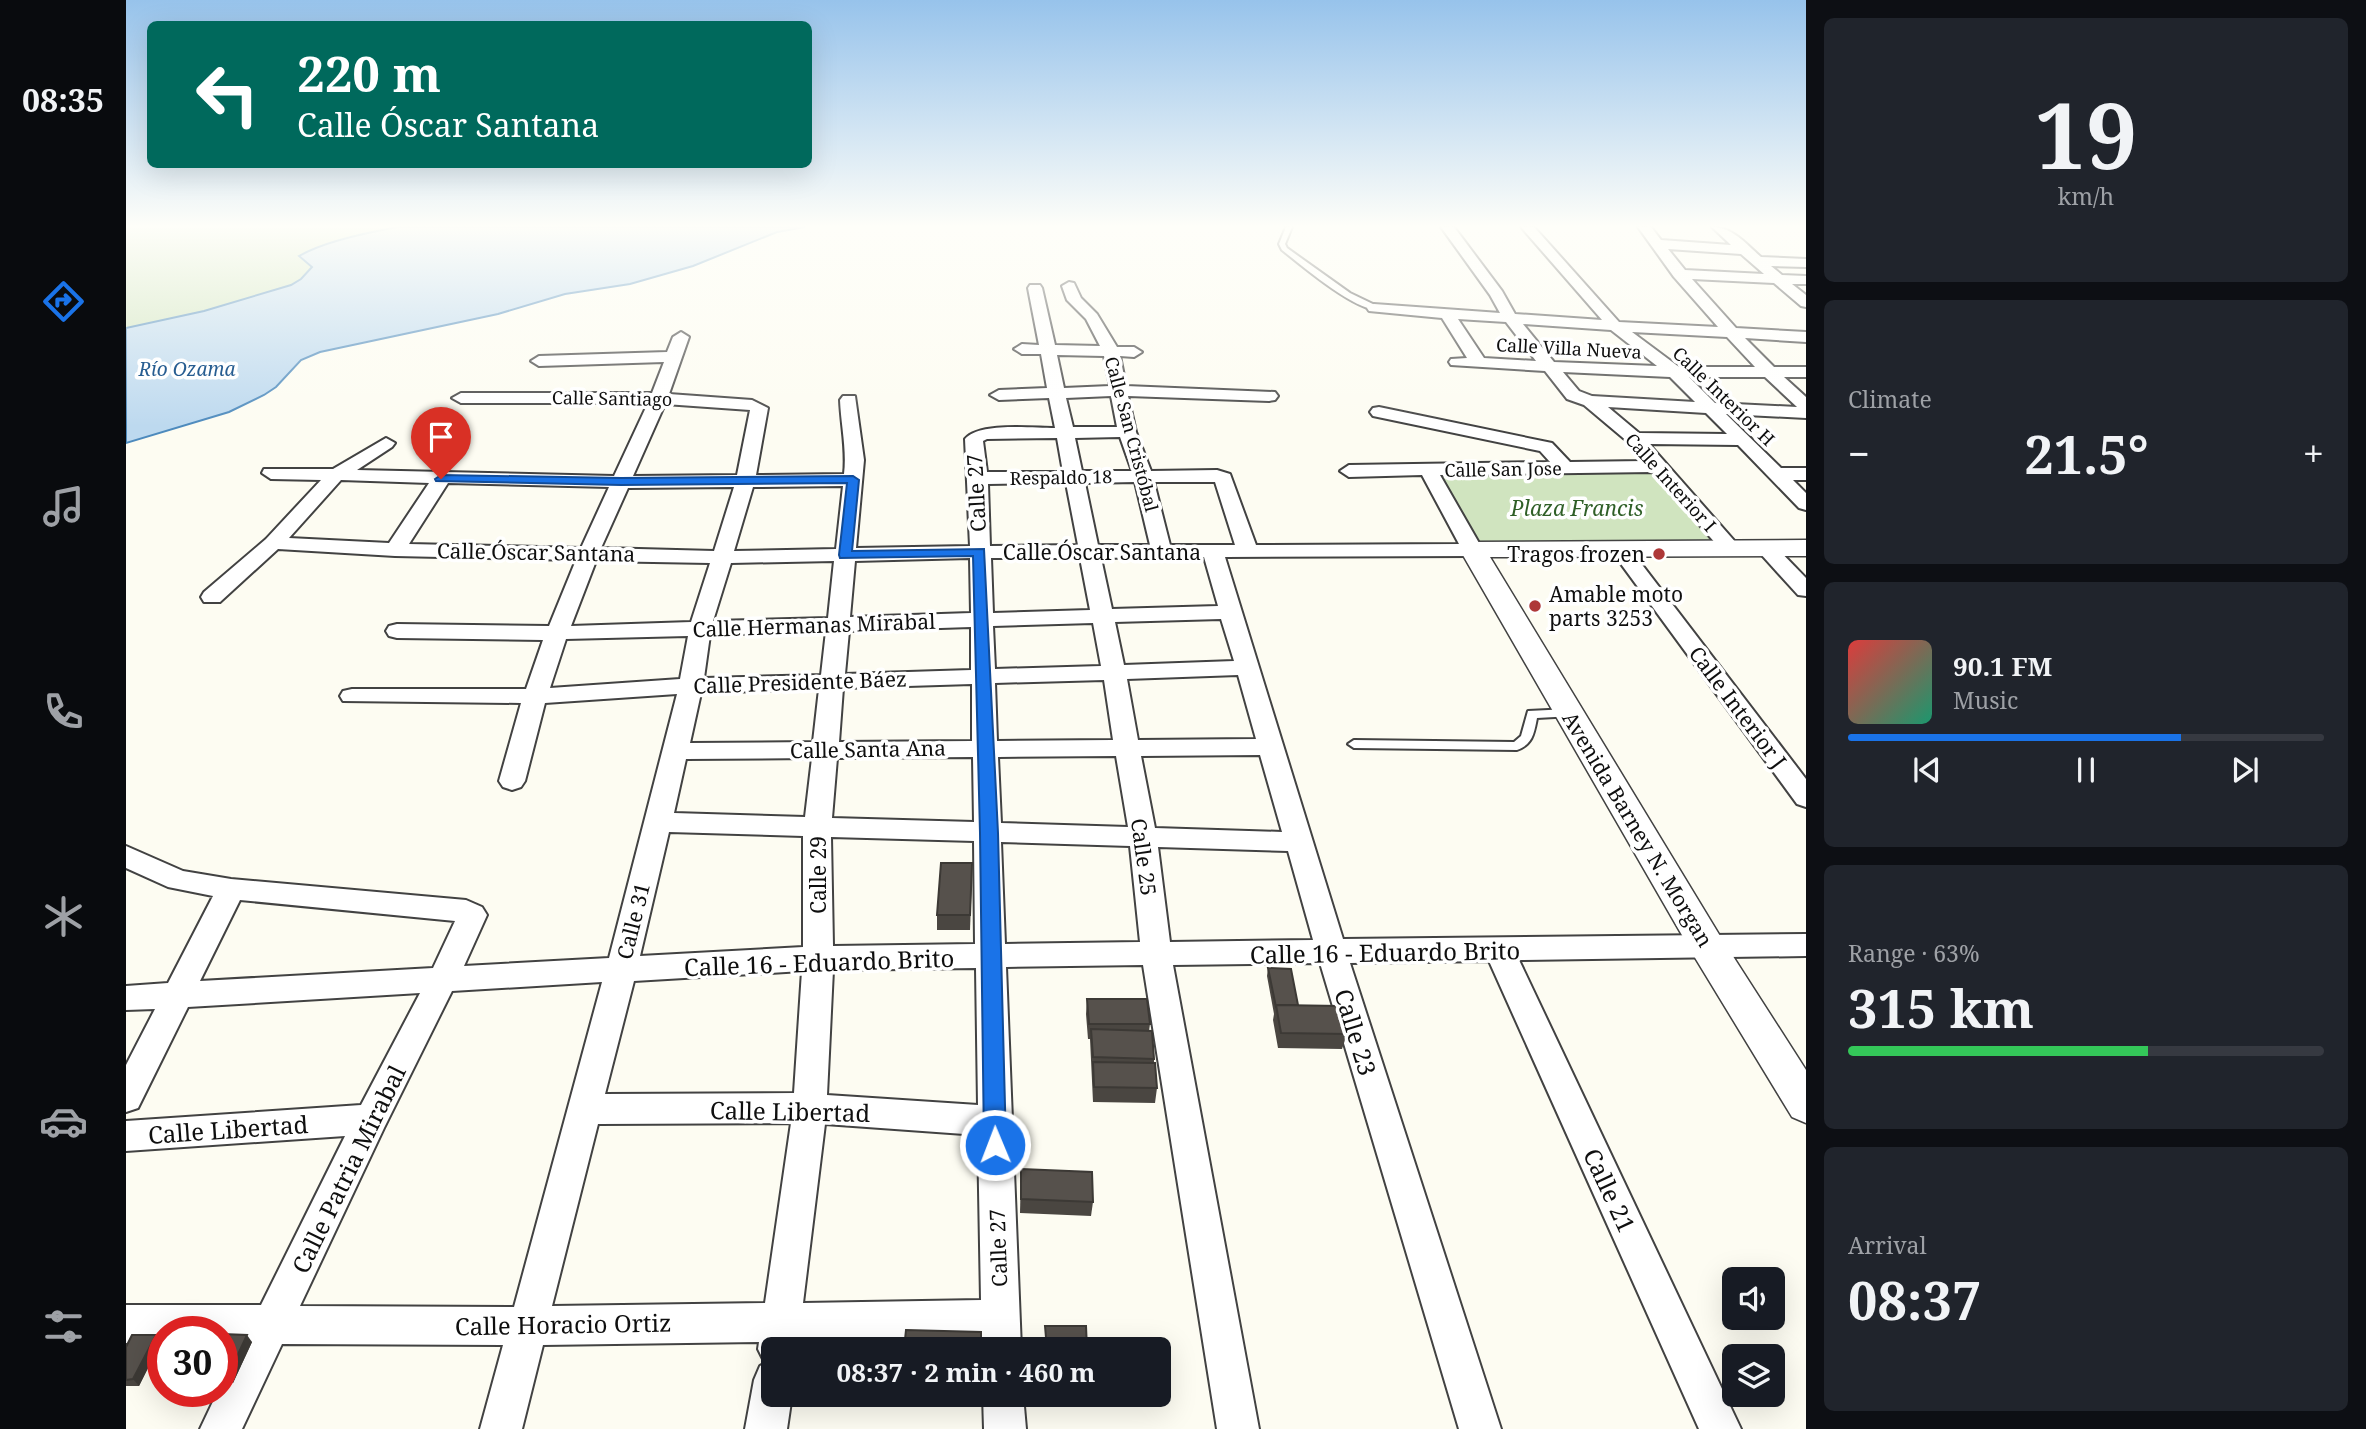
<!DOCTYPE html>
<html lang="en">
<head>
<meta charset="utf-8">
<style>
	body { margin:0; font-family:"Noto Serif",serif; background:#20242c; color:#f1f3f6; height:100vh; display:flex; flex-direction:column; font-size:26px; white-space:nowrap }
	* { box-sizing:border-box; margin:0 }
	p { font-size:23px; color:#9ea1a6 }
	.icon { flex:none; width:38px; height:38px; fill:none; stroke:currentColor; stroke-width:2; stroke-linecap:round; stroke-linejoin:round }
	.map { position:relative; flex:1; overflow:hidden }
	.panel { display:flex; flex-direction:column; gap:18px; padding:18px; background:#0d0f14; width:560px }
	.panel>* { flex:none }
	.guide { position:absolute; left:21px; top:21px; width:665px; height:147px; border-radius:10px; box-shadow:0 7px 28px #0002; background:#00695c; color:#fff; overflow:hidden }
	.fabs { position:absolute; left:1596px; top:1267px; display:grid; gap:14px }
	.fabs a { display:grid; place-items:center; width:63px; height:63px; border-radius:10px; background:#171b24; box-shadow:0 7px 28px #0002; font-size:35px }
	.speed { position:absolute; left:21px; top:1316px; display:flex; gap:14px; font-size:35px; font-weight:700; text-align:center }
	.speed>* { display:grid; place-content:center; width:91px; height:91px; border-radius:50%; background:#171b24; box-shadow:0 7px 28px #0002; line-height:1 }
	.speed .limit { border:10px solid #d22; background:#fff; color:#111 }
	.pin { position:absolute; display:grid; place-items:center; width:60px; height:60px; color:#fff; margin:-72px -30px; border-radius:50% 50% 50% 0; rotate:-45deg; box-shadow:0 0 7px #0007 }
	.pin .icon { rotate:45deg }
	.me { position:absolute; width:77px; margin:-38px; rotate:359deg; stroke-linejoin:round; filter:drop-shadow(0 0 5px #0008) }
	.turn { display:flex; align-items:center; gap:24px; height:147px; padding:0 35px; font-size:32px }
	.turn .icon { width:91px; height:91px; stroke-width:2.5 }
	.turn b { display:block; font-size:49px; line-height:60px }
	.big { font-size:52px; font-weight:700; line-height:1.1 }
	.panel .tile { flex:1; display:flex; flex-direction:column; justify-content:center; gap:10px; min-width:0; padding:0 24px; border-radius:10px; background:#20242c }
	.panel .dial { align-items:center; gap:0 }
	.dial b { font-size:91px; line-height:1 }
	.song { display:flex; align-items:center; gap:21px }
	.cover { width:84px; height:84px; border-radius:10px; background:linear-gradient(135deg,hsl(0 70% 55%),hsl(160 70% 35%)) }
	.played { height:7px; border-radius:4px; background:linear-gradient(90deg,#1a73e8 70%,#363941 70%) }
	.keys { display:flex; justify-content:space-around; direction:ltr }
	.heat { display:flex; justify-content:space-between; align-items:center; font-size:38px; direction:ltr }
	.charge { height:10px; border-radius:5px; background:linear-gradient(90deg,#34c759 63%,#363941 0) }
	.trip { position:absolute; left:635px; top:1337px; width:410px; height:70px; border-radius:10px; background:#171b24; box-shadow:0 7px 28px #0002; font-weight:700; line-height:70px; text-align:center }
	main { display:flex; flex:1; min-height:0 }
	.tab-bar { display:flex; flex-direction:column; width:126px; justify-content:space-around; align-items:center; background:#090b0e; color:#9ea1a6 }
	.tab-bar .icon { width:49px; height:49px }
	.tab-bar .on { color:#1a73e8 }
	.tab-bar b { font-size:32px; color:#f1f3f6 }
	.map>svg:first-child { display:block }
	.green { fill:#d0e4bf }
	.water { fill:#bdd9ef; stroke:#4d8abd; stroke-width:2 }
	.lines { fill:none; stroke-linecap:round; stroke-linejoin:round }
	.service-casing { stroke:#424242; stroke-width:4 }
	.minor-casing { stroke:#424242; stroke-width:4 }
	.tertiary-casing { stroke:#424242; stroke-width:3 }
	.service { fill:#fff; fill-rule:evenodd }
	.minor { fill:#fff; fill-rule:evenodd }
	.tertiary { fill:#fff; fill-rule:evenodd }
	.wall { fill:#4a4641 }
	.shaded-wall { fill:#3c3935 }
	.building { fill:#56514c; stroke:#3c3935; stroke-width:2 }
	.route { fill:#1a73e8; stroke:#114b97; stroke-width:2 }
	.poi-dot { fill:#ae3838; stroke:#fff; stroke-width:2.5 }
	.labels { text-anchor:middle; dominant-baseline:central; stroke-width:7; stroke-linejoin:round; paint-order:stroke }
	.far-street-label { font-size:18px; fill:#0f0f0f; stroke:#fff }
	.far-water-label { font-size:19px; font-style:italic; fill:#275d91; stroke:#fff }
	.street-label { font-size:21px; fill:#0f0f0f; stroke:#fff }
	.park-label { font-size:21px; font-style:italic; fill:#2f5f27; stroke:#fff }
	.poi-label { font-size:21px; fill:#0f0f0f; stroke:#fff; text-anchor:end }
	.near-street-label { font-size:24px; fill:#0f0f0f; stroke:#fff }
</style>
</head>
<body>
<main>
<nav class="tab-bar">
<b>08:35</b>
<svg class="icon on" aria-label="directions" viewBox="0 0 24 24"><path d="M12 3l9 9-9 9-9-9zM9 14v-3h6M13 9l2 2-2 2"/></svg>
<svg class="icon" aria-label="music" viewBox="0 0 24 24"><path d="M9 18V5l10-2v13"/><circle cx="6" cy="18" r="3"/><circle cx="16" cy="16" r="3"/></svg>
<svg class="icon" aria-label="phone" viewBox="0 0 24 24"><path d="M5 4h4l2 5-3 2q2 4 5 5l2-3 5 2v4C11 20 4 13 5 4z"/></svg>
<svg class="icon" aria-label="climate" viewBox="0 0 24 24"><path d="M12 3v18M4 7l16 10M4 17L20 7"/></svg>
<svg class="icon" aria-label="car" viewBox="0 0 24 24"><path d="M5 17H2v-5l4-1 3-4h7l3 4 3 1v5h-3M9 17h6M6 11h13"/><circle cx="7" cy="17" r="2"/><circle cx="17" cy="17" r="2"/></svg>
<svg class="icon" aria-label="filters" viewBox="0 0 24 24"><path d="M4 7h16M4 17h16"/><circle cx="9" cy="7" r="2"/><circle cx="15" cy="17" r="2"/></svg>
</nav>
<div class="map">
<svg width="1680" height="1429" viewBox="0 0 1680 1429">
	<rect width="100%" height="100%" fill="#fdfcf2"/>
	<g class="green">
		<polygon points="0,227 272,227 194,246 177,254 186,267 175,279 165,285 78,311 0,328"/>
		<polygon points="1527,470 1594,545 1351,546 1309,473"/>
	</g>
	<path class="water" d="M272,227h407l-28,5 -84,34 -63,18 -65,10 -67,20 -178,38 -19,8 -25,27 -12,8 -35,17 -103,31v-115l78,-17 87,-26 10,-6 11,-12 -13,-11c24,-14 71,-24 99,-29z"/>
	<g class="lines">
		<g class="service-casing">
			<g id="service">
				<path d="M1160,227h6l-7,17 2,4 63,45 27,13v4c-24,-1 -75,-44 -95,-60l-3,-6z"/>
				<path d="M1443,709l6,4 -2,3 -36,2c-3,15 -4,26 -20,32l-163,-2 -6,-4 6,-4 160,2 7,-6 7,-25z"/>
			</g>
		</g>
		<g class="minor-casing">
			<g id="minor">
				<path d="M1315,227h13l48,64 13,23 87,6 -81,-93h13l85,95 99,5 -44,-50 -36,-50h13l10,13 70,5 -19,-18c21,0 35,18 49,30l45,2v8l-35,-1 11,9 24,1v8h-14l14,11v12l-5,-1 -27,-23 -82,-4 44,49 70,4v10l-61,-4 29,29h32v10h-22l22,20v21l-80,-4 55,54h25v12h-13l13,13v17l-7,-2 -61,-63 -89,-1 89,101 3,4 -3,4h-14l-71,-81 -213,3 43,75 -3,4 -7,2 -248,1 118,382 463,-5v22l-287,4 222,469h-42l-210,-468 -139,2 151,466h-42l-139,-466 -147,2 86,464h-42l-74,-464 -137,2 15,382h-40v-11l-182,3 -1,8h-24v46h18l-5,34h-42l9,-49 6,-14 5,-3 -7,-14 1,-7 -216,3 -21,84h-42l23,-84 -221,-1 -40,85h-42l18,-38h4v-8l20,-39h-20v-12h-59v12l-37,-1v-38h135l84,-169 -219,15v-30l235,-16 59,-112 -232,14 -50,101 -12,4v-47l29,-56 -29,1v-24l42,-3 45,-87 -45,-9 -42,-19v-22l57,25 48,8 235,21 16,7 5,8 -23,51 145,-8 68,-264 -132,9 -20,78 -4,6 -9,3 -9,-3 -4,-6 22,-78 -178,-2 -3,-5 3,-5 9,-2h174l17,-49 -146,-2 -8,-2 -3,-5 3,-5 8,-2 152,2 27,-66 -181,-4 -117,-7 -58,53h-16l-3,-5 3,-5 62,-53 55,-59 -50,-1 -9,-6 2,-4h69l53,-31 9,5 -3,4 -35,23 257,6 34,-73h-187l-9,-5 9,-5h191l12,-31 -125,4 -8,-5 8,-5 128,-4 6,-15 8,-5 8,5 -20,57 83,6 16,8 -12,67 88,-1c3,-24 -3,-49 -4,-74l3,-4h12l9,64 -8,88 114,-2 -5,-107c14,-17 67,-11 90,-11l-6,-30 -50,2 -9,-5 9,-5 48,-2 -6,-34h-19l-8,-5 8,-5 17,1 -11,-57 2,-3h10l2,3 13,57 45,1 -14,-27 -19,-19 -5,-14 7,-4 5,1 7,15 16,16 20,33h17l8,5 -8,5 -14,-1 6,30 149,6 3,4 -3,4 -6,1 -141,-5 8,36 15,39 66,-1 13,4 26,71 203,-1 -37,-69 -73,2 -9,-6 9,-6 201,-3 -10,-11 -167,-35 -3,-4 3,-4 6,-1 173,36 18,19 74,-1 -16,-19 -44,-37 -17,-6 -22,-28 -94,-6 -2,-3 2,-3 16,-1 -25,-40 -73,-7 -2,-3 2,-3 5,-1 126,9 -10,-18zM1542,249l73,5 23,20 -79,-4zM1332,319l48,3 30,39 -52,-3zM1397,324l88,6 46,36 -103,-4zM1506,332l95,5 28,30h-76zM931,355l47,1 6,30 -46,2zM1437,372l107,5 25,25 -103,-6 -13,-5zM1563,377h76l32,30 -82,-4zM985,396l6,31h-44l-7,-29zM539,404l85,6 -13,65 -104,1zM1482,407l98,6 21,21 -88,-1zM994,437l12,34h-50l-7,-33zM931,438l6,34h-76l-4,-31 4,-2zM215,480l88,3 -40,60 -100,-5zM1009,482l15,63h-52l-13,-62zM1028,482h61l20,63h-65zM322,483l161,4 -28,61 -172,-4zM940,483l12,62 -88,1 -2,-62zM717,486l-7,63 -102,2 19,-64zM608,487l-20,64 -113,-3 27,-60zM1029,557h49l14,49 -106,3 -11,-51zM844,558l1,55 -121,4 5,-56zM865,558h89l10,52 -97,3zM470,561l114,2 -19,59 -120,4zM708,561l-6,57 -115,3 18,-58zM1095,619l13,42 -110,4 -9,-43zM967,623l8,43 -106,3 -2,-43zM845,627v43l-126,4 4,-43zM700,631l-5,44 -117,3 6,-43zM562,636l-8,43 -130,9 16,-49zM1112,675l18,64 -118,1 -11,-61zM978,680l9,60 -116,1 -2,-58zM846,684v57l-133,1 4,-54zM693,689l-6,53 -123,1 11,-50zM1134,755l22,77 -127,-4 -14,-72zM990,756l12,71 -127,-4 -3,-66zM847,757l1,65 -142,-4 5,-60zM686,758l-7,59 -131,-4 12,-54zM543,832l134,4v111l-163,9zM705,837l143,4 1,103 -142,2zM875,842l129,4 10,96 -135,2zM1032,847l130,4 25,89 -143,2zM114,900l215,21 -22,47 -233,13zM850,968l2,137 -151,-10 6,-125zM676,971l-8,122 -189,1 29,-113zM476,982l-88,325 -214,-1 84,-178 68,-137zM665,1123l-26,180 -213,3 46,-182zM699,1124l153,11 3,165 -178,3z"/>
				<polygon points="1640,542 1647,544 1680,578 1680,596 1672,595 1633,552 1630,548 1633,544"/>
				<polygon points="1494,543 1501,545 1680,779 1680,807 1671,804 1487,553 1484,549 1487,545"/>
				<polygon points="857,1395 897,1395 900,1429 858,1429"/>
			</g>
		</g>
		<g class="tertiary-casing">
			<polygon id="tertiary" points="1680,540 1680,556 1364,557 1594,936 1680,1070 1680,1123 1666,1117 1568,956 1334,550 1338,545 1347,542"/>
		</g>
		<use href="#service" class="service"/>
		<use href="#minor" class="minor"/>
		<use href="#tertiary" class="tertiary"/>
	</g>
	<g class="wall">
		<polygon points="846,878 844,930 811,930 811,915"/>
		<polygon points="1142,968 1172,1005 1221,1034 1216,1049 1152,1048 1147,1020 1148,1014 1141,976"/>
		<polygon points="961,999 1024,1024 1023,1031 1028,1059 1028,1063 1031,1088 1029,1103 967,1102 964,1039 962,1039 960,1014"/>
		<polygon points="895,1169 967,1202 965,1216 894,1213"/>
		<polygon points="96,1334 126,1342 107,1383 96,1383"/>
		<polygon points="35,1342 13,1386 0,1386 0,1347"/>
		<polygon points="37,1366 37,1387 35,1387 29,1380"/>
	</g>
	<g class="shaded-wall">
		<polygon points="30,1335 35,1342 13,1386 7,1379"/>
		<polygon points="121,1335 126,1342 107,1383 102,1376"/>
	</g>
	<g class="building">
		<polygon points="815,863 846,863 844,915 811,915"/>
		<polygon points="1142,968 1165,969 1172,1005 1150,1005 1151,1007 1150,1007"/>
		<polygon points="961,999 1021,999 1024,1024 963,1024"/>
		<polygon points="1150,1005 1214,1006 1221,1034 1155,1033"/>
		<polygon points="965,1029 1026,1031 1028,1059 967,1057"/>
		<polygon points="967,1062 1029,1063 1031,1088 968,1087"/>
		<polygon points="895,1169 966,1172 967,1202 895,1199"/>
		<polygon points="919,1326 960,1326 961,1349 921,1349"/>
		<polygon points="780,1330 855,1332 855,1349 778,1349"/>
		<polygon points="96,1334 121,1335 102,1376 96,1376"/>
		<polygon points="6,1335 30,1335 7,1379 0,1380 0,1347"/>
		<polygon points="37,1366 37,1380 29,1380"/>
	</g>
	<linearGradient id="sky" x2="0" y2="1"><stop stop-color="#97c3eb"/><stop offset="0.53" stop-color="#fefef9"/><stop offset="1" stop-color="#fefef9" stop-opacity="0"/></linearGradient>
	<rect width="1680" height="427" fill="url(#sky)"/>
	<polygon class="route" points="315,475 495,478 727,476 733,480 726,551 858,549 872,833 880,1145 877,1152 869,1155 861,1152 858,1145 854,833 847,556 714,558 713,555 721,483 495,485 310,481 309,479"/>
	<g class="poi-dot">
		<circle cx="1533" cy="554" r="7"/>
		<circle cx="1409" cy="606" r="7"/>
	</g>
	<g class="labels">
		<g class="far-street-label">
			<text transform="translate(1443 348) rotate(3)">Calle Villa Nueva</text>
			<text transform="translate(1598 396) rotate(44)">Calle Interior H</text>
			<text transform="translate(486 398) rotate(1)">Calle Santiago</text>
			<text transform="translate(1006 434) rotate(75)">Calle San Cristóbal</text>
			<text transform="translate(1377 469) rotate(-1)">Calle San Jose</text>
			<text transform="translate(935 477) rotate(-1)">Respaldo 18</text>
			<text transform="translate(1545 482) rotate(48)">Calle Interior I</text>
		</g>
		<g class="far-water-label">
			<text x="61" y="369">Río Ozama</text>
		</g>
		<g class="street-label">
			<text transform="translate(850 493) rotate(-93)">Calle 27</text>
			<text transform="translate(410 552) rotate(1)">Calle Óscar Santana</text>
			<text x="976" y="552">Calle Óscar Santana</text>
			<text transform="translate(688 625) rotate(-2)">Calle Hermanas Mirabal</text>
			<text transform="translate(674 682) rotate(-2)">Calle Presidente Báez</text>
			<text transform="translate(1612 707) rotate(53)">Calle Interior J</text>
			<text transform="translate(742 749) rotate(-1)">Calle Santa Ana</text>
			<text transform="translate(1512 829) rotate(59)">Avenida Barney N. Morgan</text>
			<text transform="translate(1018 857) rotate(82)">Calle 25</text>
			<text transform="translate(692 875) rotate(-90)">Calle 29</text>
			<text transform="translate(507 921) rotate(-76)">Calle 31</text>
			<text transform="translate(872 1248) rotate(-92)">Calle 27</text>
		</g>
		<g class="park-label">
			<text x="1451" y="508">Plaza Francis</text>
		</g>
		<g class="poi-label">
			<text x="1519" y="554">Tragos frozen</text>
			<text x="1423" y="594" text-anchor="start">Amable moto<tspan x="1423" dy="24">parts 3253</tspan></text>
		</g>
		<g class="near-street-label">
			<text transform="translate(1259 952) rotate(-1)">Calle 16 - Eduardo Brito</text>
			<text transform="translate(693 962) rotate(-2)">Calle 16 - Eduardo Brito</text>
			<text transform="translate(1230 1032) rotate(73)">Calle 23</text>
			<text transform="translate(664 1111) rotate(1)">Calle Libertad</text>
			<text transform="translate(102 1129) rotate(-4)">Calle Libertad</text>
			<text transform="translate(222 1169) rotate(-64)">Calle Patria Mirabal</text>
			<text transform="translate(1484 1190) rotate(65)">Calle 21</text>
			<text transform="translate(437 1324) rotate(-1)">Calle Horacio Ortiz</text>
		</g>
	</g>
</svg>
<div class="fabs">
<a><svg class="icon" aria-label="sound" viewBox="0 0 24 24"><path d="M4 9h4l5-4v14l-5-4H4zM17 9q2 3 0 6"/></svg></a>
<a><svg class="icon" aria-label="layers" viewBox="0 0 24 24"><path d="M12 4l9 5-9 5-9-5zM3 14l9 5 9-5"/></svg></a>
</div>
<div class="speed"><div class="limit">30</div></div>
<div class="pin" style="left:315px;top:479px;background:#d93025"><svg class="icon" aria-label="arrive" viewBox="0 0 24 24"><path d="M6 21V4h12l-3 4 3 4H6"/></svg></div>
<svg class="me" style="left:869px;top:1145px" viewBox="-20 -20 40 40"><circle r="17" fill="#1a73e8" stroke="#fff" stroke-width="3"/><path d="M0-11L8 9 0 5-8 9z" fill="#fff"/></svg>
<div class="trip">08:37 · 2 min · 460 m</div>
<div class="guide">
<div class="turn"><svg class="icon" aria-label="left" viewBox="0 0 24 24"><path d="M17 20v-9H6M10 6l-5 5 5 5"/></svg><div><b>220 m</b>Calle Óscar Santana</div></div>
</div>
</div>
<section class="panel">
<div class="tile dial"><b>19</b><p>km/h</p></div>
<div class="tile"><p>Climate</p>
<div class="heat"><a>−</a><b class="big">21.5°</b><a>+</a></div>
</div>
<div class="tile">
<div class="song"><i class="cover"></i><div><b>90.1 FM</b><p>Music</p></div></div>
<div class="played"></div>
<div class="keys"><svg class="icon" aria-label="previous" viewBox="0 0 24 24"><path d="M18 5L8 12l10 7zM5 5v14"/></svg><svg class="icon" aria-label="pause" viewBox="0 0 24 24"><path d="M8 5v14M16 5v14"/></svg><svg class="icon" aria-label="next" viewBox="0 0 24 24"><path d="M6 5l10 7-10 7zM19 5v14"/></svg></div>
</div>
<div class="tile"><p>Range · 63%</p><b class="big">315 km</b><div class="charge"></div></div>
<div class="tile"><p>Arrival</p><b class="big">08:37</b></div>
</section>
</main>
</body>
</html>
